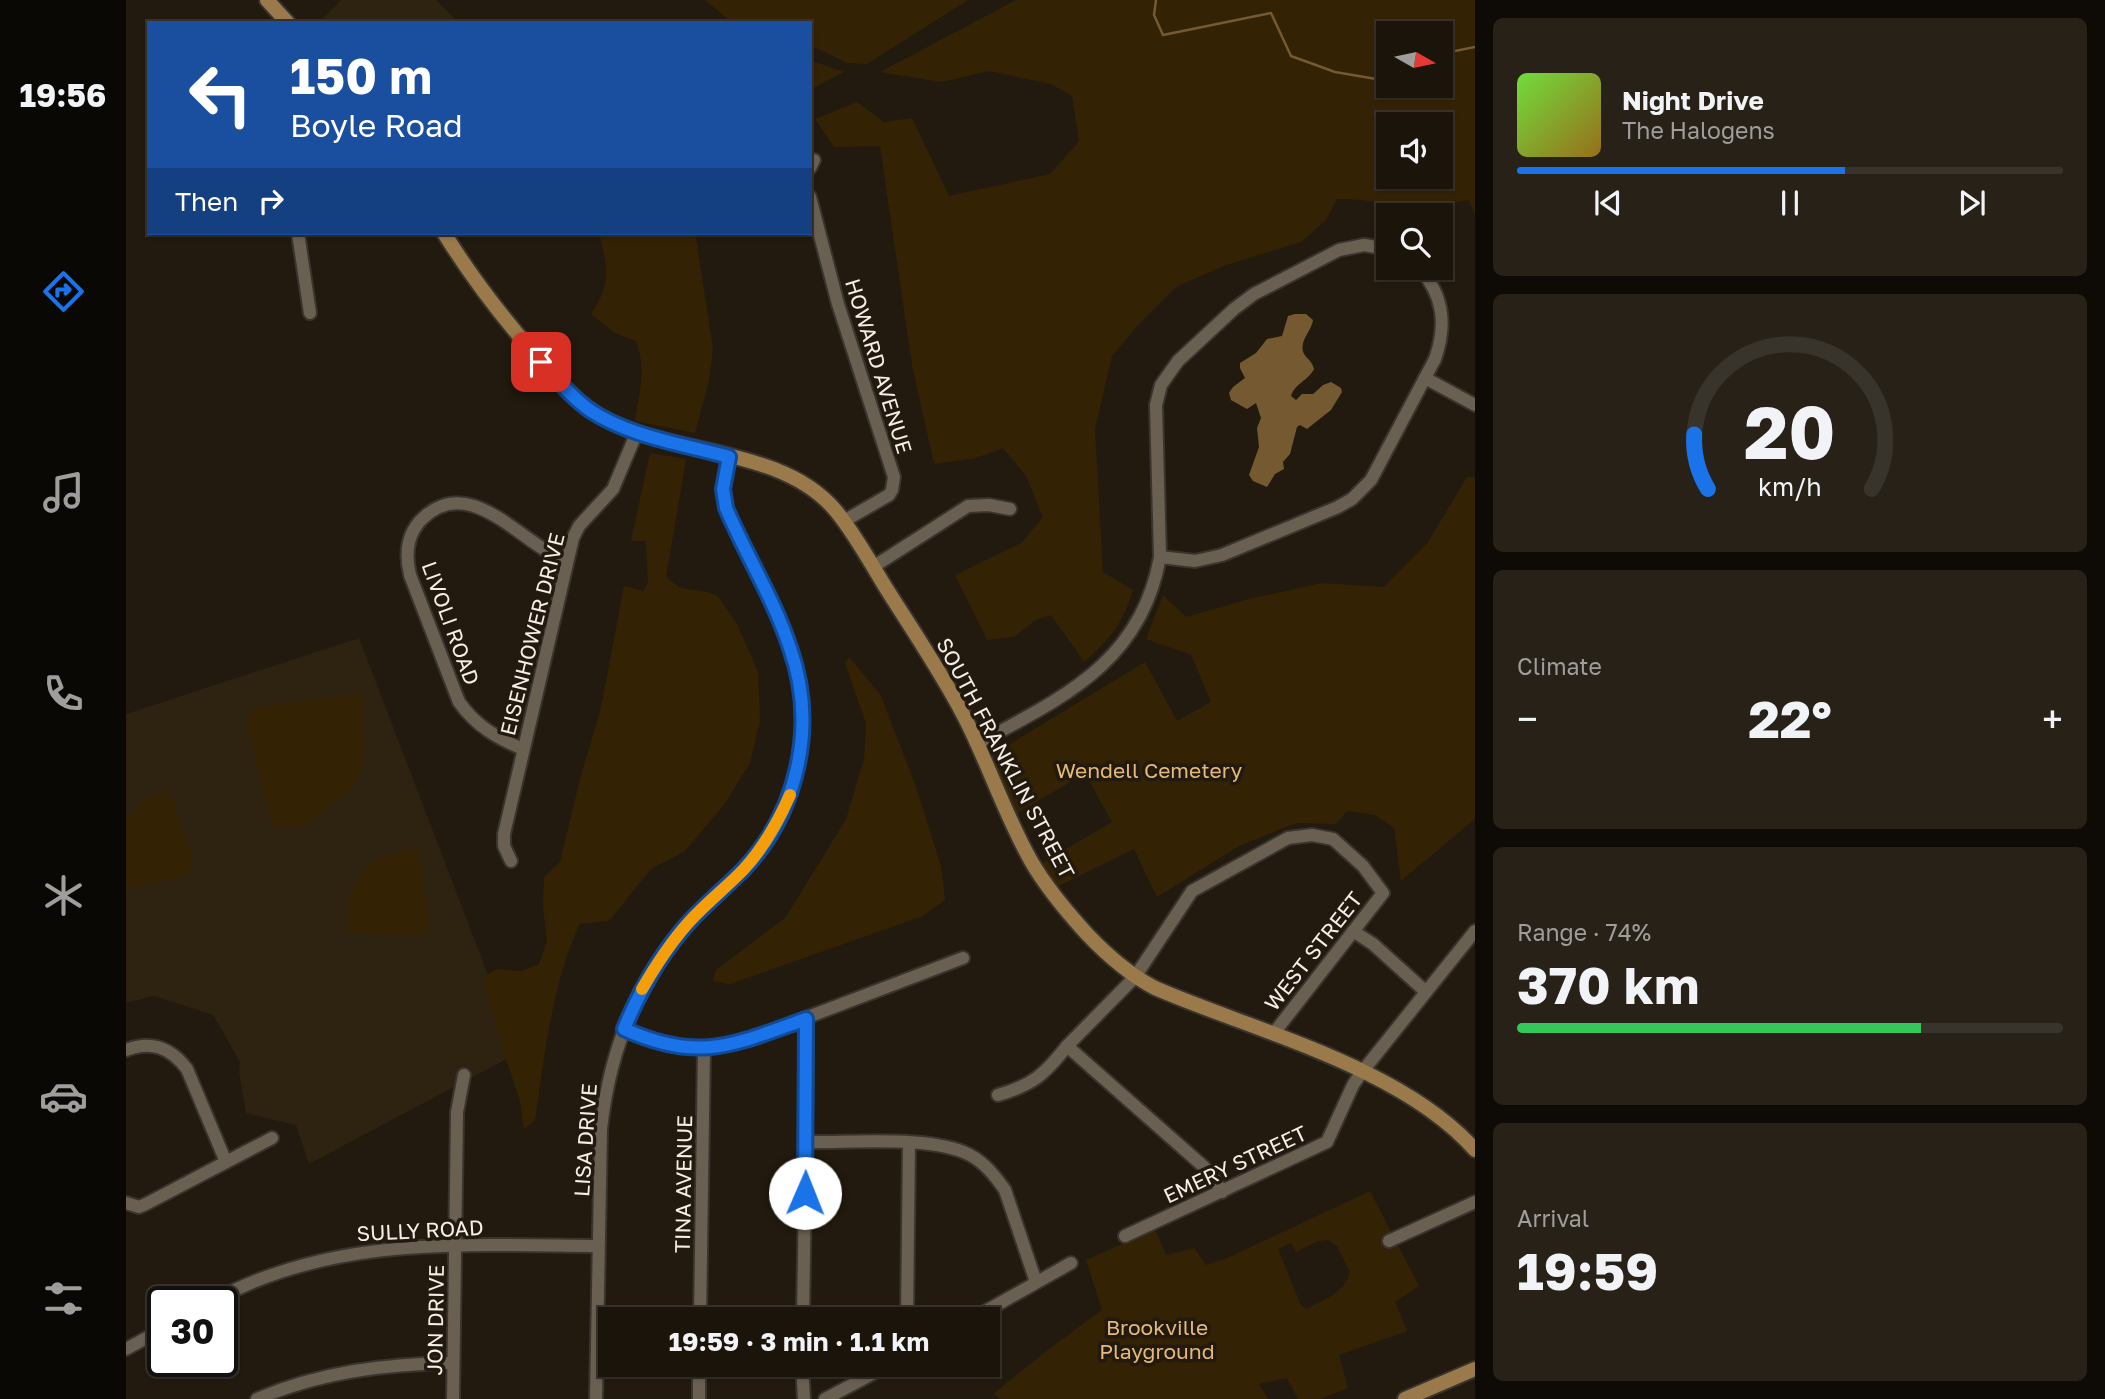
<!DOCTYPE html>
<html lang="en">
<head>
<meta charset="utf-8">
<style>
	body { margin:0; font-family:"Golos Text",sans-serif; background:#272118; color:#f1f3f6; height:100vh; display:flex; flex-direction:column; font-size:26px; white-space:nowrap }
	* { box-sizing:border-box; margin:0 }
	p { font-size:23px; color:#9f9e9c }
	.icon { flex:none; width:38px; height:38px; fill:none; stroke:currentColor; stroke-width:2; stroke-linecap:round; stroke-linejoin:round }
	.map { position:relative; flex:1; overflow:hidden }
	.side { display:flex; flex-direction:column; gap:18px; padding:18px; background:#0e0b06; width:630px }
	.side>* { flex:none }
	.top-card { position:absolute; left:21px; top:21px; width:665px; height:214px; border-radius:0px; box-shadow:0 2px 5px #0004,0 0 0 2px #38332b; background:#1a4fa0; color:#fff; overflow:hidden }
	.needle { width:46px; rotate:99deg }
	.tools { position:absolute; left:1250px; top:21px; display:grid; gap:14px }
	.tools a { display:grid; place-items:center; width:77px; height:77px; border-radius:0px; background:#1a140a; box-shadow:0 2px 5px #0004,0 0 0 2px #38332b; font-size:35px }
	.speed { position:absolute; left:21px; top:1286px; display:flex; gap:14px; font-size:35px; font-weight:700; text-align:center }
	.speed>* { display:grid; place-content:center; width:91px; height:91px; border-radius:50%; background:#1a140a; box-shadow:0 2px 5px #0004,0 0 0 2px #38332b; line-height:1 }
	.speed .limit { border:4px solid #111; border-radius:10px; background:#fff; color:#111 }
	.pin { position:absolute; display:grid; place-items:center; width:60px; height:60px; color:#fff; margin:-30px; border-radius:14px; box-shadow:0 4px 10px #0006 }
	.me { position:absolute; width:77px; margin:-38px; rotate:1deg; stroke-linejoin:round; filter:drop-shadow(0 0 5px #0008) }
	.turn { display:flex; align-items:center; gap:24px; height:147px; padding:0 28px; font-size:32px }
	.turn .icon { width:91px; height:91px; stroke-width:2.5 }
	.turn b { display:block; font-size:49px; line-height:60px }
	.then { display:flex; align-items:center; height:66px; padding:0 28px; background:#0003; gap:14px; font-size:26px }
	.big { font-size:52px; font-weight:700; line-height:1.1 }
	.side .widget { flex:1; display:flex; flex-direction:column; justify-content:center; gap:10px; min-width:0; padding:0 24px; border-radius:10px; background:#272118 }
	.side .dial { align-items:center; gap:0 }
	.dial svg { height:182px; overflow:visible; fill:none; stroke:#38332b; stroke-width:7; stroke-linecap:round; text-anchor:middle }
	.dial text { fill:#f1f3f6; stroke:none }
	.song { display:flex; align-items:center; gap:21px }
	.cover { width:84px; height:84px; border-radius:10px; background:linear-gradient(135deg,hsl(100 70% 55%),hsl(40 70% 35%)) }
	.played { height:7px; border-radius:4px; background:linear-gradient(90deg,#1a73e8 60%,#38332b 60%) }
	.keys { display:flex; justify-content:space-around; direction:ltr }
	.heat { display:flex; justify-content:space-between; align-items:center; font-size:38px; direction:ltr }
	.charge { height:10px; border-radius:5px; background:linear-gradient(90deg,#34c759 74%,#38332b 0) }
	.trip { position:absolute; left:472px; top:1307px; width:402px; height:70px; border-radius:0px; background:#1a140a; box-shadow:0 2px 5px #0004,0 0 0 2px #38332b; font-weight:700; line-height:70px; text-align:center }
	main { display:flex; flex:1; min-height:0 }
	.tab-bar { display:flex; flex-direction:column; width:126px; justify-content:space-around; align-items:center; background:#0a0804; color:#9f9e9c }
	.tab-bar .icon { width:49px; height:49px }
	.tab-bar .selected { color:#1a73e8 }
	.tab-bar b { font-size:32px; color:#f1f3f6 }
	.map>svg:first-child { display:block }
	.built { fill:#2e2210 }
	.green { fill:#342205; fill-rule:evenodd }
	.water { fill:#745931 }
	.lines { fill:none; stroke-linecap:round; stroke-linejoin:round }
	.stream { stroke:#745931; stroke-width:2.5 }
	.minor-casing { stroke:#3a342e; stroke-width:16 }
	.major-casing { stroke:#3a342e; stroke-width:18 }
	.minor { stroke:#6a6052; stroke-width:12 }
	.major { stroke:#9a7a4a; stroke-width:14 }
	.route-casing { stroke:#114b97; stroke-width:18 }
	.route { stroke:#1a73e8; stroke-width:12 }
	.slow { stroke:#f59e0b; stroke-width:12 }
	.labels { text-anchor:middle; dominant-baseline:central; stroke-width:7; stroke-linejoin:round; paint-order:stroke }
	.street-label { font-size:21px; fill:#f5efe7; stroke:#221a0e }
	.park-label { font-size:21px; fill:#e5b979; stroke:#221a0e }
</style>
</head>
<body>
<main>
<nav class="tab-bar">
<b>19:56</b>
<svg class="icon selected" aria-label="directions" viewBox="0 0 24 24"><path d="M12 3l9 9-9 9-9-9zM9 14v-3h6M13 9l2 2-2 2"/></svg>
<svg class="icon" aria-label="music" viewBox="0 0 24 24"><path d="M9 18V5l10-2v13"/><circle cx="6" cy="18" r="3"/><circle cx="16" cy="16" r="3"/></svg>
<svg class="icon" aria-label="phone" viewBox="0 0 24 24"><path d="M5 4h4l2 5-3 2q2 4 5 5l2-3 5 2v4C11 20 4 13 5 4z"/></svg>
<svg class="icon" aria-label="climate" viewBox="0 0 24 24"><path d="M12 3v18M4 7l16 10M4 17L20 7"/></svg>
<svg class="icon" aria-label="car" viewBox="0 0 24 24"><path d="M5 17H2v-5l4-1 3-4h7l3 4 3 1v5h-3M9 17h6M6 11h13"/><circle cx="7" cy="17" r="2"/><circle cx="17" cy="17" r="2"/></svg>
<svg class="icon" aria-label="filters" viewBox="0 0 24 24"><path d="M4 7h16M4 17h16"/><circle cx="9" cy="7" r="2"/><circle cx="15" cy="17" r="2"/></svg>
</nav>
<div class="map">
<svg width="1349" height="1399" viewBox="0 0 1349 1399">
	<rect width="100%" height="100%" fill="#221a0e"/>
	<g class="built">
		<polygon points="215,0 310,0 333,23 192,23"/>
		<polygon points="233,638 392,1053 183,1164 170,1125 120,1113 113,1072 114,1062 87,1015 28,996 0,1003 0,714"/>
	</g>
	<g class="green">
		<polygon points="579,0 842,0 741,64 721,63 684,45 684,23 611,23 603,20"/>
		<path d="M890,0h459v215l-6,-15 -20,3 -13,12c-33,-9 -65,-16 -99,-16l-11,21 -25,22 -75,23 -50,22 -37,37 -27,32 -17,73 8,143 30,18c-10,33 -23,50 -49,72l-33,-47 -17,6 -20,16 -27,3 -32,-65 66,-32 22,-26 -17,-41 -23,-28 -27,10 -42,6 -22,-99 -32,-219 -46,1 -19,-28 42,-17 27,20 28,-4 37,78 101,-22 29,-33 -7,-45 -21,-12 -62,-13 -47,11 -62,-10zM1262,33h52v53h-52zM1262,124h52v53h-52z"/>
		<polygon points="684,60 718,72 684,90"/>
		<path d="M473,233h96l18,115 -4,33 -14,52 -60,-12c4,-31 12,-49 1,-80l-21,-8 -24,-19c21,-31 17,-46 8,-81z"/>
		<path d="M524,453l36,6 -20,118 14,11 28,4 10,4 19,28 21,48 2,48 -10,43 -26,42 -39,46 -34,18 -42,52 -29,3c-27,54 -36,136 -45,196l-11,9 -4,-28 -21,-63 -16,-61 15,-8 23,2 18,-7 8,-22 -4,-36 1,-29 16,-15 20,-83 21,-71 23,-122 20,5 4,-10 -2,-40h-15z"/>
		<polygon points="1341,477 1349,477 1349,819 1275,881 1268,828 1249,815 1221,811 1210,824 1170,823 1113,846 1031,897 1008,849 929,888 914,864 986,822 959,774 889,814 864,756 1019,662 1051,721 1085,702 1065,655 1020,639 1037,595 1060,617 1123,599 1196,583 1258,587 1302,542"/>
		<polygon points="723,657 754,694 789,784 815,866 819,900 797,916 604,984 587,981 590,970 660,917 720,819 738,759 740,723 719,663"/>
		<path d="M236,693c1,25 8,70 -7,91 -6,9 -17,15 -24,22 -24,21 -27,22 -59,21l-26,-108 8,-11z"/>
		<path d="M44,791l24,71 -6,13 -62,14v-70c11,-17 25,-23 44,-28z"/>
		<path d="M293,847l11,79 -6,10 -77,-4c-1,-55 18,-77 72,-85z"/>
		<path d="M1244,1191l49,95 -24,16 12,29 -68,24 9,33 -28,11h-22l-11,-21 -28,6 9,15h-267l-8,-5 57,-46 52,-38 -16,-50 69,-31 11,26 28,-7 12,17 19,-6zM1202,1240l9,6 13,26c-6,21 -26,28 -44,37l-5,-4 -23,-56 13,-6 5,9 22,-11z"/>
	</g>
	<path class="water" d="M1169,314h11l7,6c-1,11 -15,21 -9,34 4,6 8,7 10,15 -6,12 -19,14 -23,27l5,4 6,-6h11l10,-9 8,-3 10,6 1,4 -11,18 -24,19 -7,-4 -3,2 -7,27 -7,8 1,7 -9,5 -8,13 -14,-6 -4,-6 10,-28 -2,-19 4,-10 -5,-15 -9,6 -16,-9 -2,-7 4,-6 12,-9 -5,-10v-5l16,-10 11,-14 15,-3 6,-20z"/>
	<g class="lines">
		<g class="stream">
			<polyline points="1030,0 1028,15 1037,35 1145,13 1165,56 1209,72 1262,81"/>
			<polyline points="1314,54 1349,47"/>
		</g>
		<g class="minor-casing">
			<g id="minor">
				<polyline points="684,168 688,160"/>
				<polyline points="684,197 712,304 768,477 766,490 763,495 718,521"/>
				<polyline points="172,233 184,313"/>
				<polyline points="1299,378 1349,405"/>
				<polyline points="1034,557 1030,405 1035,385 1052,361 1108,309 1128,294 1213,250 1238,245 1262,249"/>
				<polyline points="747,567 842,506 863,505 884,509"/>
				<path d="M851,744c86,-47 164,-81 183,-187l35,4 27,-6 116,-48 14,-8 19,-19 64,-121c12,-34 9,-64 -16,-91"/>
				<path d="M397,749c-26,-11 -47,-23 -64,-47l-49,-127c-5,-21 -3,-41 12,-56 49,-48 100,27 145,42"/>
				<polyline points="385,861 378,846 378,834 447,538 453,526 487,489 511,432"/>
				<polyline points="1227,931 1247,944 1299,991"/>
				<path d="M498,1029c47,21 76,24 126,10l213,-81"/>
				<path d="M0,1050c26,-10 45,-2 61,19l39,93"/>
				<path d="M872,1095c35,-10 47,-21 69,-49"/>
				<path d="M680,1142c45,1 126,-7 164,13 15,8 25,21 35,35l31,92"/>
				<polyline points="1096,1192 1089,1180 1077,1166 941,1046 1009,977 1066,891 1162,838 1186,835 1207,839 1237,866 1257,893 1148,1033"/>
				<polyline points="0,1203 13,1207 20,1204 146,1138"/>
				<polyline points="999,1236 1201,1142 1227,1085 1236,1072 1349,931"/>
				<polyline points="1263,1241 1349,1202"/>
				<path d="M85,1302c121,-67 254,-57 387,-56"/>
				<polyline points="574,1320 578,1049"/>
				<polyline points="677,1320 681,1059 680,1019"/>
				<polyline points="781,1320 783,1143"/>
				<polyline points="844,1320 945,1263"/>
				<polyline points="0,1349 37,1329"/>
				<polyline points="676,1365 678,1399"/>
				<path d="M131,1399c63,-27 128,-35 196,-36"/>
				<polyline points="327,1399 331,1112 338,1075"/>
				<path d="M470,1399l5,-270c7,-64 27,-125 65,-178 22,-30 50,-54 76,-81 51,-51 70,-126 56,-196 -12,-59 -49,-111 -72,-166l-3,-19 6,-32"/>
				<polyline points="573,1399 573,1365"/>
				<polyline points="699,1399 763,1365"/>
			</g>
		</g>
		<g class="major-casing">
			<g id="major">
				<polyline points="141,0 162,23"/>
				<path d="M318,233c26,42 55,80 87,117 22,26 45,54 76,70 69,36 176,27 229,91 19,23 34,51 50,77 27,43 56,85 79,130 24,47 40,97 66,143 15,26 35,50 56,73 20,21 41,40 68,54 99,43 247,79 320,162"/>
				<polyline points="1279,1399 1349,1369"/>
			</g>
		</g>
		<use href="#minor" class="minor"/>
		<use href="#major" class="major"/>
	</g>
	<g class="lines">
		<g class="route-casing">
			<path id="route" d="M415,362c16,17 31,36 50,49 40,26 92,33 138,46l-6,32 3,19c20,47 48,91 64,140 27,76 9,163 -47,222 -17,17 -36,33 -53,51 -29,32 -50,69 -66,108 75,34 109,16 182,-10l-1,174"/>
		</g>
		<use href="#route" class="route"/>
		<path class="slow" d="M516,989c14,-24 29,-47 47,-67 17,-19 38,-35 55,-53 20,-22 34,-47 46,-74"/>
	</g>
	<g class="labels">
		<g class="street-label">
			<text transform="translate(753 366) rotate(73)">HOWARD AVENUE</text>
			<text transform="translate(325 623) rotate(70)">LIVOLI ROAD</text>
			<text transform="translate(406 634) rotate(-76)">EISENHOWER DRIVE</text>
			<text transform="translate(880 758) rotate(62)">SOUTH FRANKLIN STREET</text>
			<text transform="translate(1187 951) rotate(-52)">WEST STREET</text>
			<text transform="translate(459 1140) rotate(-86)">LISA DRIVE</text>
			<text transform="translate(1109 1164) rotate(-25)">EMERY STREET</text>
			<text transform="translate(557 1184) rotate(-89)">TINA AVENUE</text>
			<text transform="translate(294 1230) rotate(-3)">SULLY ROAD</text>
			<text transform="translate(309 1320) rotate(-89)">JON DRIVE</text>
		</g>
		<g class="park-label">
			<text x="1023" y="770">Wendell Cemetery</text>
			<text x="1031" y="1327">Brookville<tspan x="1031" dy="24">Playground</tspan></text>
		</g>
	</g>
</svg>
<div class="tools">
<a><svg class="needle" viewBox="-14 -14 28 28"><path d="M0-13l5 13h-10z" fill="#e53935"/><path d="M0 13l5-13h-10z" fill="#9f9e9c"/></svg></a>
<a><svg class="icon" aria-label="sound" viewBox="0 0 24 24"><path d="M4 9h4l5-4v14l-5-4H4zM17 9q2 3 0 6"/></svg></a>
<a><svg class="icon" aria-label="search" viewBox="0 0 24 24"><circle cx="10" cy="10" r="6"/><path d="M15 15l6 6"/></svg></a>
</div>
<div class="speed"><div class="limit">30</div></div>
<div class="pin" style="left:415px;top:362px;background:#d93025"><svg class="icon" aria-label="arrive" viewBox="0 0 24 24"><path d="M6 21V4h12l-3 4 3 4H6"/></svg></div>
<svg class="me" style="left:679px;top:1193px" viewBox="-20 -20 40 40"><circle r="19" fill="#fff"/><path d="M0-13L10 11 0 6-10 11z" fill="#1a73e8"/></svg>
<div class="trip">19:59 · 3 min · 1.1 km</div>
<div class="top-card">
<div class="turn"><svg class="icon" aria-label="left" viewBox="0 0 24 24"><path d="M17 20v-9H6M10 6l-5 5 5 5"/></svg><div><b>150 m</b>Boyle Road</div></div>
<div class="then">Then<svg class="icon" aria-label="right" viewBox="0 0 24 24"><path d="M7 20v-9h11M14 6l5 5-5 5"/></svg></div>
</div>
</div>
<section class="side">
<div class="widget">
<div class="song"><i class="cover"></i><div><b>Night Drive</b><p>The Halogens</p></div></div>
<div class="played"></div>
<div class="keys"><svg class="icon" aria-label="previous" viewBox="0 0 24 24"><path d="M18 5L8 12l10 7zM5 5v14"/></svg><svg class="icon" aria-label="pause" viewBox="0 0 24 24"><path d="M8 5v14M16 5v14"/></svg><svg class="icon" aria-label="next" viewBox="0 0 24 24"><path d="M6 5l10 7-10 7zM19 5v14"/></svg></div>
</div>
<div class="widget dial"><svg viewBox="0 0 100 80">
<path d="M14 69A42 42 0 1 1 86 69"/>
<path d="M14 69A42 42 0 0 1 8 45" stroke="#1a73e8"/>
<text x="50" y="56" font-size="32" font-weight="700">20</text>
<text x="50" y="72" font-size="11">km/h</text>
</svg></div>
<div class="widget"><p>Climate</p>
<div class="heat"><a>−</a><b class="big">22°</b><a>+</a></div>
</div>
<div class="widget"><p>Range · 74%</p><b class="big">370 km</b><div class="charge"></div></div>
<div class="widget"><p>Arrival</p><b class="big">19:59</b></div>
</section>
</main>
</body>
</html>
